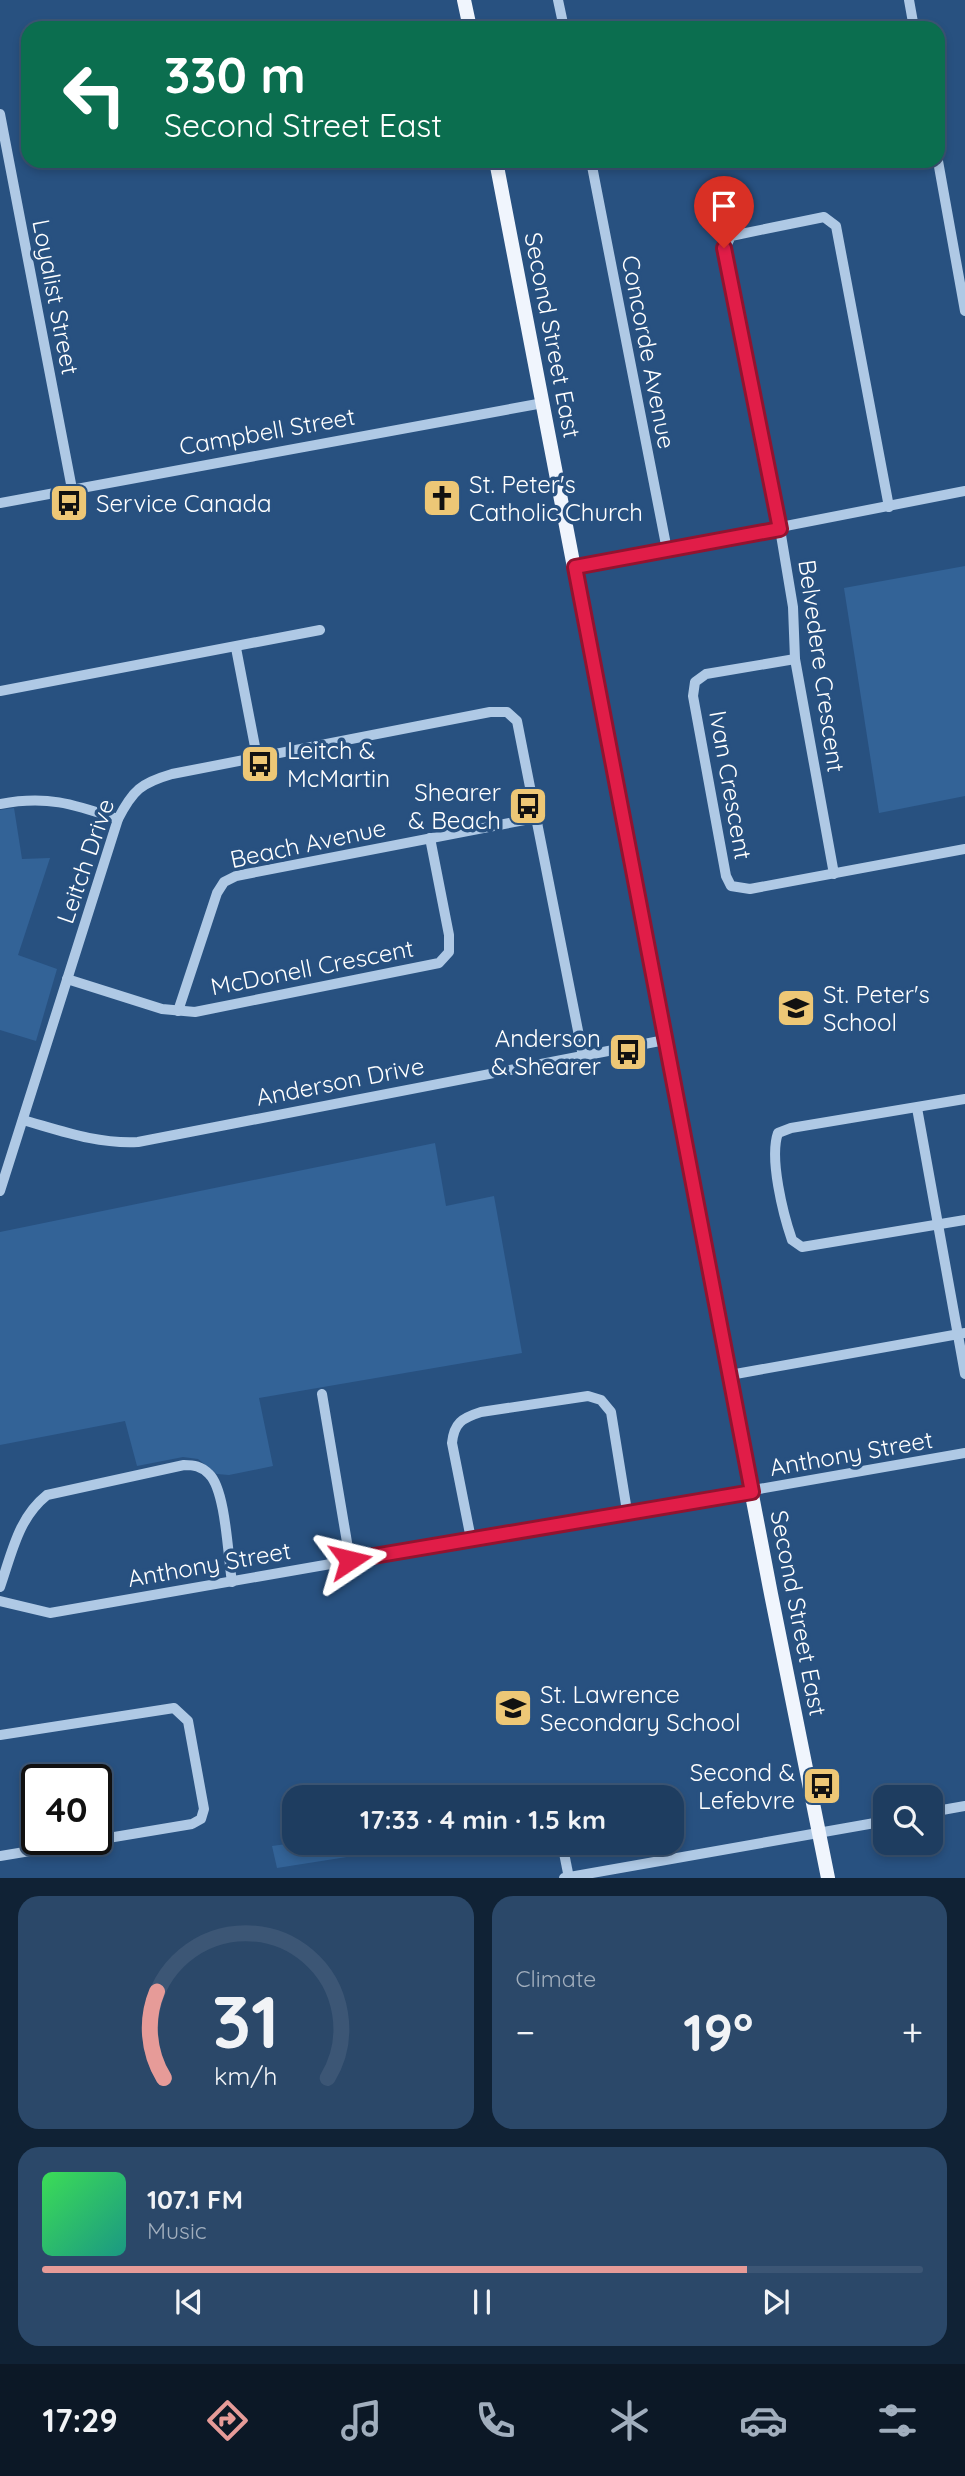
<!DOCTYPE html>
<html lang="en">
<head>
<meta charset="utf-8">
<style>
	body { margin:0; font-family:Quicksand,sans-serif; background:#2b4869; color:#f1f3f6; height:100vh; display:flex; flex-direction:column; font-size:26px; white-space:nowrap }
	* { box-sizing:border-box; margin:0 }
	p { font-size:23px; color:#a1aebd }
	.icon { flex:none; width:38px; height:38px; fill:none; stroke:currentColor; stroke-width:2; stroke-linecap:round; stroke-linejoin:round }
	.map { position:relative; height:1878px; overflow:hidden }
	.side { display:flex; flex-direction:column; gap:18px; padding:18px; background:#102235; flex:1 }
	.side>* { flex:none }
	.guide { position:absolute; left:21px; top:21px; width:924px; height:147px; border-radius:21px; box-shadow:0 4px 10px #0003,0 0 0 2px #3c5675; background:#0b6e4f; color:#fff; overflow:hidden }
	.tools { position:absolute; left:873px; top:1785px; display:grid; gap:14px }
	.tools a { display:grid; place-items:center; width:70px; height:70px; border-radius:14px; background:#1e3d60; box-shadow:0 4px 10px #0003,0 0 0 2px #3c5675; font-size:35px }
	.speed { position:absolute; left:21px; top:1764px; display:flex; gap:14px; font-size:35px; font-weight:700; text-align:center }
	.speed>* { display:grid; place-content:center; width:91px; height:91px; border-radius:50%; background:#1e3d60; box-shadow:0 4px 10px #0003,0 0 0 2px #3c5675; line-height:1 }
	.speed .limit { border:4px solid #111; border-radius:10px; background:#fff; color:#111 }
	.pin { position:absolute; display:grid; place-items:center; width:60px; height:60px; color:#fff; margin:-72px -30px; border-radius:50% 50% 50% 0; rotate:-45deg; box-shadow:0 0 7px #0007 }
	.pin .icon { rotate:45deg }
	.me { position:absolute; width:77px; margin:-38px; rotate:80deg; stroke-linejoin:round; filter:drop-shadow(0 0 5px #0008) }
	.turn { display:flex; align-items:center; gap:24px; height:147px; padding:0 28px; font-size:32px }
	.turn .icon { width:91px; height:91px; stroke-width:2.5 }
	.turn b { display:block; font-size:49px; line-height:60px }
	.big { font-size:52px; font-weight:700; line-height:1.1 }
	.side .tile { flex:1; display:flex; flex-direction:column; justify-content:center; gap:10px; min-width:0; padding:0 24px; border-radius:21px; background:#2b4869 }
	.side .dial { align-items:center; gap:0 }
	.dial svg { height:182px; overflow:visible; fill:none; stroke:#3c5675; stroke-width:7; stroke-linecap:round; text-anchor:middle }
	.dial text { fill:#f1f3f6; stroke:none }
	.song { display:flex; align-items:center; gap:21px }
	.cover { width:84px; height:84px; border-radius:10px; background:linear-gradient(135deg,hsl(130 70% 55%),hsl(170 70% 35%)) }
	.played { height:7px; border-radius:4px; background:linear-gradient(90deg,#e69b98 80%,#3c5675 80%) }
	.keys { display:flex; justify-content:space-around; direction:ltr }
	.heat { display:flex; justify-content:space-between; align-items:center; font-size:38px; direction:ltr }
	.side .tiles { flex:1; display:grid; gap:18px; grid-template-columns:1fr 1fr }
	.tile:last-child { grid-column:span 2 }
	.trip { position:absolute; left:282px; top:1785px; width:402px; height:70px; border-radius:21px; background:#1e3d60; box-shadow:0 4px 10px #0003,0 0 0 2px #3c5675; font-weight:700; line-height:70px; text-align:center }
	.menu { display:flex; height:112px; justify-content:space-around; align-items:center; background:#0c1826; color:#a1aebd }
	.menu .icon { width:49px; height:49px }
	.menu .on { color:#e69b98 }
	.menu b { font-size:32px; color:#f1f3f6 }
	.map>svg:first-child { display:block }
	.green { fill:#336397 }
	.lines { fill:none; stroke-linecap:round; stroke-linejoin:round }
	.minor { stroke:#afc9e5; stroke-width:10 }
	.major { stroke:#f0f5fd; stroke-width:14 }
	.route-casing { stroke:#92132f; stroke-width:18 }
	.route { stroke:#e11d48; stroke-width:12 }
	.labels { text-anchor:middle; dominant-baseline:central; stroke-width:7; stroke-linejoin:round; paint-order:stroke }
	.street-label { font-size:24px; fill:#fff; stroke:#285180 }
	.poi-label { font-size:24px; fill:#fff; stroke:#285180; text-anchor:start }
</style>
</head>
<body>
<div class="map">
<svg width="965" height="1878" viewBox="0 0 965 1878">
	<rect width="100%" height="100%" fill="#285180"/>
	<g class="green">
		<polygon points="965,566 965,796 879,813 844,588"/>
		<polygon points="14,808 22,859 50,858 18,955 57,969 36,1041 0,1030 0,810"/>
		<polygon points="435,1143 446,1206 494,1196 522,1353 259,1398 273,1466 229,1475 217,1474 198,1459 183,1457 137,1466 125,1421 0,1445 0,1232"/>
		<polygon points="294,1843 423,1843 423,1845 277,1868 272,1846"/>
	</g>
	<g class="lines">
		<g class="minor">
			<polyline points="558,0 564,28"/>
			<polyline points="909,0 914,28"/>
			<polyline points="0,114 72,489"/>
			<polyline points="591,161 667,550"/>
			<polyline points="938,161 965,311"/>
			<polyline points="0,503 543,403"/>
			<polyline points="575,567 965,491"/>
			<polyline points="236,648 257,757"/>
			<polyline points="795,659 706,674 695,682 693,696 726,876 731,886 750,889 965,849"/>
			<polyline points="0,691 320,630"/>
			<path d="M0,804c47,-9 73,0 118,15"/>
			<polyline points="834,874 795,659 793,607 780,529 727,265 725,248 731,236 824,217 836,226 889,507"/>
			<polyline points="67,979 162,1009 195,1012 439,963 449,952 449,935 430,838"/>
			<polyline points="178,1011 217,893 224,882 236,876 535,818"/>
			<path d="M965,1099l-174,29 -13,5c-9,25 5,81 14,107l10,7 163,-27"/>
			<polyline points="917,1108 965,1374"/>
			<path d="M23,1120c39,11 74,24 115,22l527,-102"/>
			<path d="M0,1191l118,-372c15,-29 23,-36 54,-45l318,-62h17l10,9 66,335"/>
			<polyline points="730,1375 965,1333"/>
			<polyline points="322,1394 350,1560"/>
			<path d="M471,1539l-19,-96c2,-20 10,-25 29,-31l107,-16 13,4 10,12 16,99"/>
			<path d="M0,1587c12,-34 18,-69 47,-92l137,-30c10,0 17,1 25,9 17,16 19,84 23,108"/>
			<polyline points="0,1601 50,1613 965,1453"/>
			<polyline points="0,1735 174,1708 188,1721 204,1809 201,1819 192,1824 0,1856"/>
			<polyline points="931,1812 965,1806"/>
			<polyline points="562,1843 569,1878"/>
			<polyline points="564,1878 886,1821"/>
		</g>
		<g class="major">
			<polyline points="464,0 470,28"/>
			<polyline points="496,161 771,1594 828,1878"/>
		</g>
	</g>
	<g class="lines">
		<g class="route-casing">
			<polyline id="route" points="350,1560 752,1492 575,567 780,529 724,248"/>
		</g>
		<use href="#route" class="route"/>
	</g>
	<defs>
		<g id="church-square" transform="scale(2.0125)"><rect x="-9" y="-9" width="18" height="18" rx="4" fill="#edc776" stroke="#285180"/><path d="M-1.2-6h2.4v3.5h3.3v2.4h-3.3V6h-2.4V-.1h-3.3v-2.4h3.3Z" fill="#111"/></g>
		<g id="bus-square" transform="scale(2.0125)"><rect x="-9" y="-9" width="18" height="18" rx="4" fill="#edc776" stroke="#285180"/><path d="M-5-6H5V4H4V6H2V4H-2V6H-4V4H-5ZM-3.5-4V0h7V-4ZM-3.5 1.2v1.5H-2V1.2ZM2 1.2v1.5H3.5V1.2Z" fill="#111"/></g>
		<g id="school-square" transform="scale(2.0125)"><rect x="-9" y="-9" width="18" height="18" rx="4" fill="#edc776" stroke="#285180"/><path d="M0-5L7-2L0 1L-7-2ZM-4 1L0 2.5L4 1V4Q0 6-4 4Z" fill="#111"/></g>
	</defs>
	<g fill-rule="evenodd">
		<use href="#church-square" x="442" y="498"/>
		<use href="#bus-square" x="69" y="503"/>
		<use href="#bus-square" x="260" y="764"/>
		<use href="#bus-square" x="528" y="806"/>
		<use href="#school-square" x="796" y="1008"/>
		<use href="#bus-square" x="628" y="1052"/>
		<use href="#school-square" x="513" y="1708"/>
		<use href="#bus-square" x="822" y="1786"/>
	</g>
	<g class="labels">
		<g class="street-label">
			<text transform="translate(56 297) rotate(79)">Loyalist Street</text>
			<text transform="translate(553 335) rotate(79)">Second Street East</text>
			<text transform="translate(649 352) rotate(79)">Concorde Avenue</text>
			<text transform="translate(267 431) rotate(-10)">Campbell Street</text>
			<text transform="translate(822 666) rotate(82)">Belvedere Crescent</text>
			<text transform="translate(731 785) rotate(80)">Ivan Crescent</text>
			<text transform="translate(308 843) rotate(-12)">Beach Avenue</text>
			<text transform="translate(85 861) rotate(-71)">Leitch Drive</text>
			<text transform="translate(312 967) rotate(-11)">McDonell Crescent</text>
			<text transform="translate(340 1081) rotate(-11)">Anderson Drive</text>
			<text transform="translate(851 1453) rotate(-10)">Anthony Street</text>
			<text transform="translate(209 1564) rotate(-10)">Anthony Street</text>
			<text transform="translate(799 1613) rotate(79)">Second Street East</text>
		</g>
		<g class="poi-label">
			<text x="469" y="484">St. Peter's<tspan x="469" dy="28">Catholic Church</tspan></text>
			<text x="96" y="503">Service Canada</text>
			<text x="287" y="750">Leitch &amp;<tspan x="287" dy="28">McMartin</tspan></text>
			<text x="501" y="792" text-anchor="end">Shearer<tspan x="501" dy="28">&amp; Beach</tspan></text>
			<text x="823" y="994">St. Peter's<tspan x="823" dy="28">School</tspan></text>
			<text x="601" y="1038" text-anchor="end">Anderson<tspan x="601" dy="28">&amp; Shearer</tspan></text>
			<text x="540" y="1694">St. Lawrence<tspan x="540" dy="28">Secondary School</tspan></text>
			<text x="795" y="1772" text-anchor="end">Second &amp;<tspan x="795" dy="28">Lefebvre</tspan></text>
		</g>
	</g>
</svg>
<div class="tools">
<a><svg class="icon" aria-label="search" viewBox="0 0 24 24"><circle cx="10" cy="10" r="6"/><path d="M15 15l6 6"/></svg></a>
</div>
<div class="speed"><div class="limit">40</div></div>
<div class="pin" style="left:724px;top:248px;background:#d93025"><svg class="icon" aria-label="arrive" viewBox="0 0 24 24"><path d="M6 21V4h12l-3 4 3 4H6"/></svg></div>
<svg class="me" style="left:350px;top:1560px" viewBox="-20 -20 40 40"><path d="M0-17L14 15 0 8-14 15z" fill="#e11d48" stroke="#fff" stroke-width="4"/></svg>
<div class="trip">17:33 · 4 min · 1.5 km</div>
<div class="guide">
<div class="turn"><svg class="icon" aria-label="left" viewBox="0 0 24 24"><path d="M17 20v-9H6M10 6l-5 5 5 5"/></svg><div><b>330 m</b>Second Street East</div></div>
</div>
</div>
<section class="side">
<div class="tiles">
<div class="tile dial"><svg viewBox="0 0 100 80">
<path d="M14 69A42 42 0 1 1 86 69"/>
<path d="M14 69A42 42 0 0 1 11 31" stroke="#e69b98"/>
<text x="50" y="56" font-size="32" font-weight="700">31</text>
<text x="50" y="72" font-size="11">km/h</text>
</svg></div>
<div class="tile"><p>Climate</p>
<div class="heat"><a>−</a><b class="big">19°</b><a>+</a></div>
</div>
<div class="tile">
<div class="song"><i class="cover"></i><div><b>107.1 FM</b><p>Music</p></div></div>
<div class="played"></div>
<div class="keys"><svg class="icon" aria-label="previous" viewBox="0 0 24 24"><path d="M18 5L8 12l10 7zM5 5v14"/></svg><svg class="icon" aria-label="pause" viewBox="0 0 24 24"><path d="M8 5v14M16 5v14"/></svg><svg class="icon" aria-label="next" viewBox="0 0 24 24"><path d="M6 5l10 7-10 7zM19 5v14"/></svg></div>
</div>
</div>
</section>
<nav class="menu">
<b>17:29</b>
<svg class="icon on" aria-label="directions" viewBox="0 0 24 24"><path d="M12 3l9 9-9 9-9-9zM9 14v-3h6M13 9l2 2-2 2"/></svg>
<svg class="icon" aria-label="music" viewBox="0 0 24 24"><path d="M9 18V5l10-2v13"/><circle cx="6" cy="18" r="3"/><circle cx="16" cy="16" r="3"/></svg>
<svg class="icon" aria-label="phone" viewBox="0 0 24 24"><path d="M5 4h4l2 5-3 2q2 4 5 5l2-3 5 2v4C11 20 4 13 5 4z"/></svg>
<svg class="icon" aria-label="climate" viewBox="0 0 24 24"><path d="M12 3v18M4 7l16 10M4 17L20 7"/></svg>
<svg class="icon" aria-label="car" viewBox="0 0 24 24"><path d="M5 17H2v-5l4-1 3-4h7l3 4 3 1v5h-3M9 17h6M6 11h13"/><circle cx="7" cy="17" r="2"/><circle cx="17" cy="17" r="2"/></svg>
<svg class="icon" aria-label="filters" viewBox="0 0 24 24"><path d="M4 7h16M4 17h16"/><circle cx="9" cy="7" r="2"/><circle cx="15" cy="17" r="2"/></svg>
</nav>
</body>
</html>
